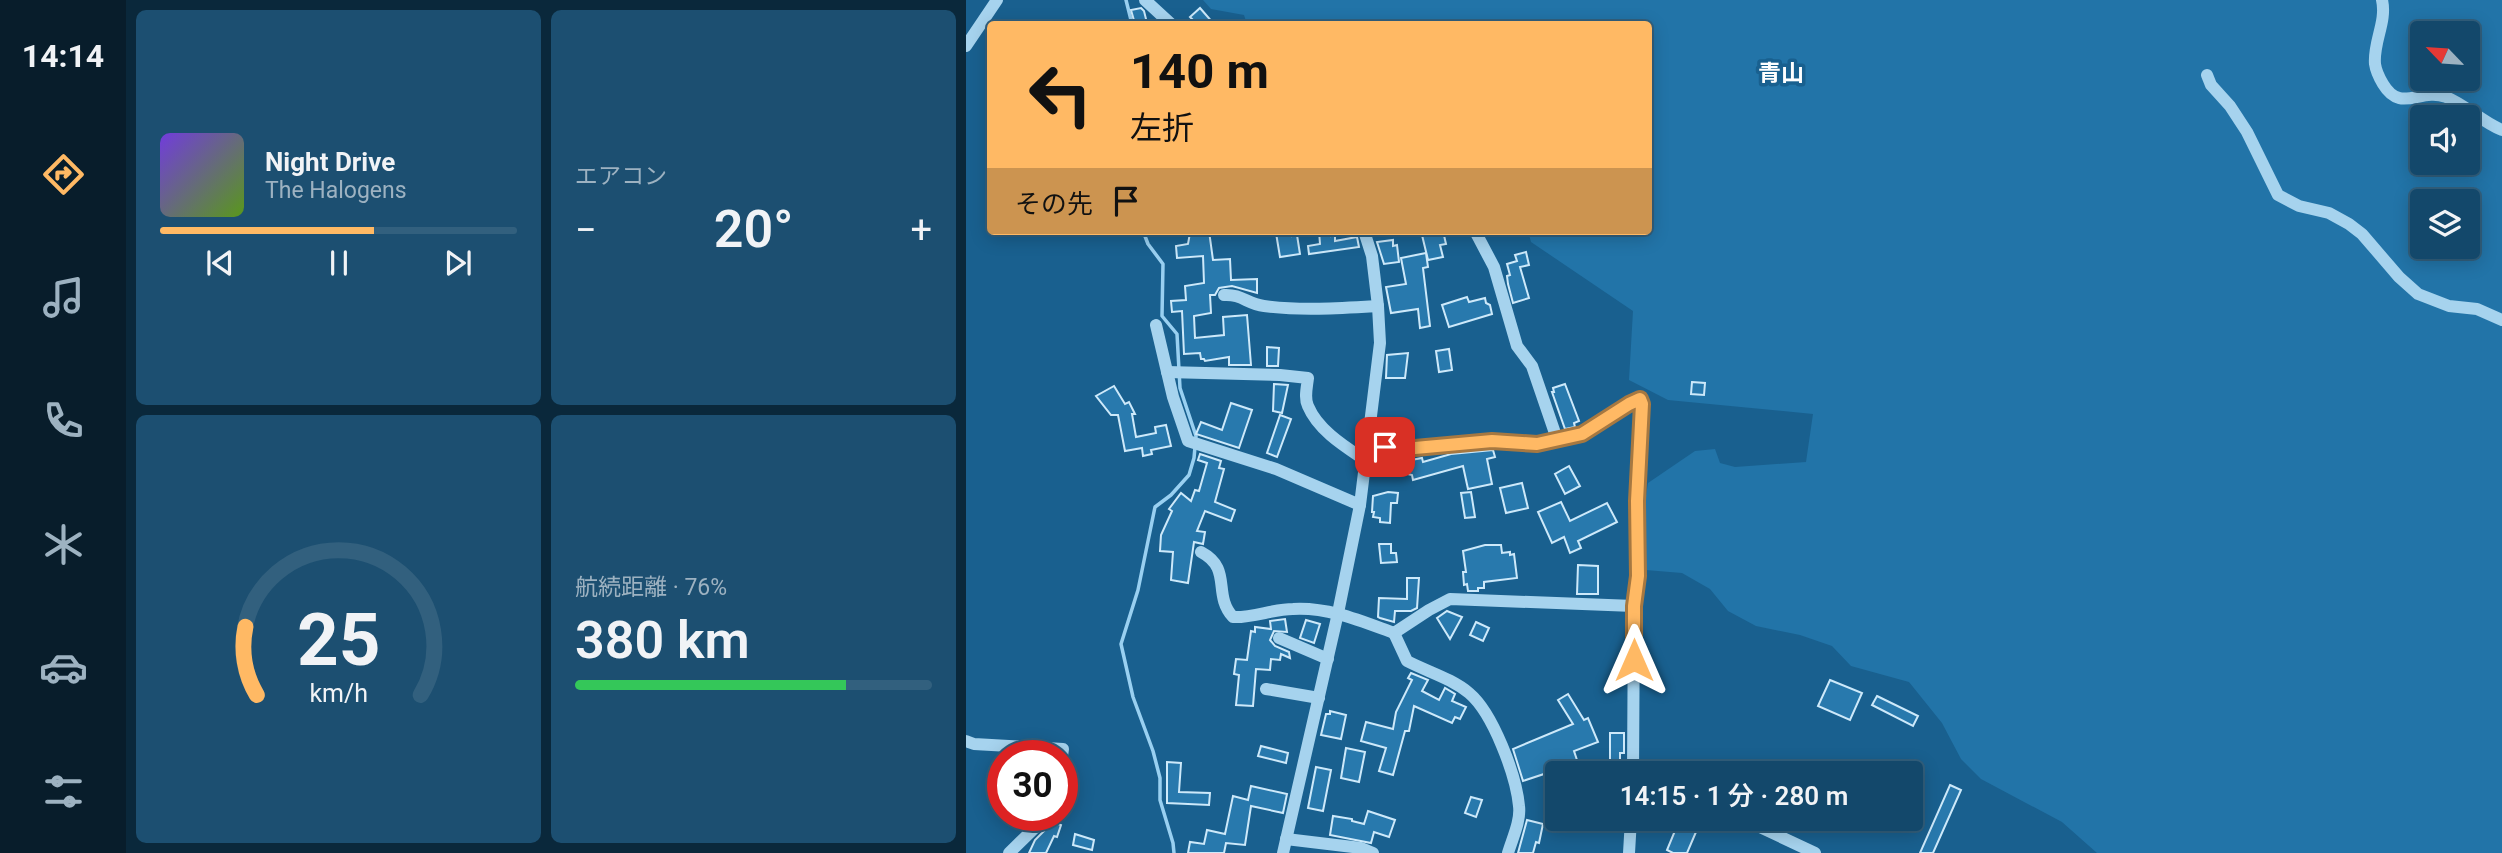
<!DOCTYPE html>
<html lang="ja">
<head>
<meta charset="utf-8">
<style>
	body { margin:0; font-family:Roboto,"Noto Sans JP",sans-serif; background:#1c4f71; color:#f1f3f6; height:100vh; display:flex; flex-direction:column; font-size:26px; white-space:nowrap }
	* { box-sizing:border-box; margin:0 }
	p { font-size:23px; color:#9db2c1 }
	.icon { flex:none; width:38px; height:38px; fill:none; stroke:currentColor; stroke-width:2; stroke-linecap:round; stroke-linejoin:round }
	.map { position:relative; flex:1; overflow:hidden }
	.side { display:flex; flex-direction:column; gap:10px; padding:10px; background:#0a283b; width:840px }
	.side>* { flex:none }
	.guide { position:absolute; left:21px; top:21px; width:665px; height:214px; border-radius:7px; box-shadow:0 4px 18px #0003,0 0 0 2px #32607e; background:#ffb964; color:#111; overflow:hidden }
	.needle { width:46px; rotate:295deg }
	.controls { position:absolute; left:1444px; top:21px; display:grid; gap:14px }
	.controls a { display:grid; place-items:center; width:70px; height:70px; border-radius:7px; background:#13486b; box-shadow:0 4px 18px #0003,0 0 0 2px #32607e; font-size:35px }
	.speed { position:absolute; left:21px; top:740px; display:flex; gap:14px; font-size:35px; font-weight:700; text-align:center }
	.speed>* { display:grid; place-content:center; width:91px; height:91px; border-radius:50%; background:#13486b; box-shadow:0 4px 18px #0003,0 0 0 2px #32607e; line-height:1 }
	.speed .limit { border:10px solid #d22; background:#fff; color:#111 }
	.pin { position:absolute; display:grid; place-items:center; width:60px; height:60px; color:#fff; margin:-30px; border-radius:14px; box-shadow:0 4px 10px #0006 }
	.me { position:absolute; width:77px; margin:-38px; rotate:0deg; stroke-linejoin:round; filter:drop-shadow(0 0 5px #0008) }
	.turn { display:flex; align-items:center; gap:24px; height:147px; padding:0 28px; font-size:32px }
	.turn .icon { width:91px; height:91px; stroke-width:2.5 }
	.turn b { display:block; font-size:49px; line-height:60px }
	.then { display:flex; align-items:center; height:66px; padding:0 28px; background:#0003; gap:14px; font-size:26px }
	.big { font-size:52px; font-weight:600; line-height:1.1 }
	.side .card { flex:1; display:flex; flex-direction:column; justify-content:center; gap:10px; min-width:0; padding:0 24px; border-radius:10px; background:#1c4f71 }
	.side .dial { align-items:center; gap:0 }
	.dial svg { height:182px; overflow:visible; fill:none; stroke:#32607e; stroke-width:7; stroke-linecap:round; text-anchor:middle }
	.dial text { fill:#f1f3f6; stroke:none }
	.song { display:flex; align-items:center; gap:21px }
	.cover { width:84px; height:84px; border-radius:10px; background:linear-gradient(135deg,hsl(260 70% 55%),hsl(90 70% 35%)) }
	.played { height:7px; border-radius:4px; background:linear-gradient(90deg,#ffb964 60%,#32607e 60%) }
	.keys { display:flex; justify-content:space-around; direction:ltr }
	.heat { display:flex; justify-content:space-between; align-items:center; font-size:38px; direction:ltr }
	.charge { height:10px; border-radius:5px; background:linear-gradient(90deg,#34c759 76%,#32607e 0) }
	.side .tiles { flex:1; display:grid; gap:10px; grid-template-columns:repeat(2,1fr) }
	.trip { position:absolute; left:579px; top:761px; width:378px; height:70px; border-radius:7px; background:#13486b; box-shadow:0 4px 18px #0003,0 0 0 2px #32607e; font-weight:600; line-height:70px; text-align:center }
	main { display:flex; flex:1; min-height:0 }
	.menu { display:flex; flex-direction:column; width:126px; justify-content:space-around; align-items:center; background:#081d2b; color:#9db2c1 }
	.menu .icon { width:49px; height:49px }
	.menu .active { color:#ffb964 }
	.menu b { font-size:32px; color:#f1f3f6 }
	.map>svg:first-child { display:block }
	.green { fill:#2274a8; fill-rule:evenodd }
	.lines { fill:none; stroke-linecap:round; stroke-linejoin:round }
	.stream { stroke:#99d0f1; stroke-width:3.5 }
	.building { fill:#2879ad; stroke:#cde9fa; stroke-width:2 }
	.minor { stroke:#a6d3ee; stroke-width:12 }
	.route-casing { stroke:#a67841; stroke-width:18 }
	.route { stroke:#ffb964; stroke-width:12 }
	.labels { text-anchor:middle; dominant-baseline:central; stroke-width:7; stroke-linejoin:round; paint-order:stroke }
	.quarter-label { font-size:23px; font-weight:bold; fill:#fff; stroke:#19608f }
</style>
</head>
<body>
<main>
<nav class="menu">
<b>14:14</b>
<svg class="icon active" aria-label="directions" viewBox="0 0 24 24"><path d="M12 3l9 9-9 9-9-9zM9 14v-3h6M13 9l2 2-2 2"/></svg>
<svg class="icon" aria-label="music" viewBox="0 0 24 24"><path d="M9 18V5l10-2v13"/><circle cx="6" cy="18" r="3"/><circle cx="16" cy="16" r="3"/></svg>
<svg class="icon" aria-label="phone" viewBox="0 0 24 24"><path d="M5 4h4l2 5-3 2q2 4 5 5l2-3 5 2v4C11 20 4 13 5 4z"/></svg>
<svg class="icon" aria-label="climate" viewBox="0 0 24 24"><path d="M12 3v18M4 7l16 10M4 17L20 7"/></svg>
<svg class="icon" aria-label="car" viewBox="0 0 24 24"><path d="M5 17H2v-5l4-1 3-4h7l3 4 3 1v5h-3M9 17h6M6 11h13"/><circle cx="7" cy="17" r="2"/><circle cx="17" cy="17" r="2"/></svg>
<svg class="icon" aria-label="filters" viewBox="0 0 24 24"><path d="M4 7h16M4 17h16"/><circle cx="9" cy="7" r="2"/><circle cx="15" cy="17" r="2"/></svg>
</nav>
<section class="side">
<div class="tiles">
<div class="card">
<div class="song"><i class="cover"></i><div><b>Night Drive</b><p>The Halogens</p></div></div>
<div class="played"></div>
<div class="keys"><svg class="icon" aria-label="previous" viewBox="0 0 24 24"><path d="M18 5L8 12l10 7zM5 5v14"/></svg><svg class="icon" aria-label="pause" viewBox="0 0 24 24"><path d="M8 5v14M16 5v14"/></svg><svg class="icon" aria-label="next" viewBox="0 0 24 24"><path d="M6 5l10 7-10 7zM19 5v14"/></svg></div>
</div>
<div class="card"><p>エアコン</p>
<div class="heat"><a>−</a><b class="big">20°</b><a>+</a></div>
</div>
<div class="card dial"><svg viewBox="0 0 100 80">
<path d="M14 69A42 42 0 1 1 86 69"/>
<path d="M14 69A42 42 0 0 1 9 39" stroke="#ffb964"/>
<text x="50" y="56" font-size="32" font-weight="700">25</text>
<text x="50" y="72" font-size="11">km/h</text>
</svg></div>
<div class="card"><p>航続距離 · 76%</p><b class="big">380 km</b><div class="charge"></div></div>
</div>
</section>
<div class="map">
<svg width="1536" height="853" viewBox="0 0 1536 853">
	<rect width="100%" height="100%" fill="#19608f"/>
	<path class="green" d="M237,0h1299v853h-405l-35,-31 -81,-43 -20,-20 -19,-36 -33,-41 -58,-16 -19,-20 -32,-11 -44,-9 -28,-15 -18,-22 -28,-16 -36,-3 -1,-68 3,-19 47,-32 20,-2 5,14 15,4 71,-5 7,-48 -145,-14 -39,-20 4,-69 -102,-69 -3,-11h120v-207h-401l-3,-9 -33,-6zM1456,33h46v46h-46zM1456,117h46v46h-46zM1456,201h46v46h-46z"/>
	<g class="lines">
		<g class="stream">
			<polyline points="160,0 166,24"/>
			<polyline points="177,231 182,244 197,264 196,316 211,334 214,388 230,436 228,458 223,475 205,495 189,507 172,590 155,644 167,697 187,751 194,778 194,800 207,843 208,853"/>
		</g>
	</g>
	<g class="building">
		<polygon points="175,8 178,11 181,23 169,24 165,10"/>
		<polygon points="234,8 248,24 231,24 224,17"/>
		<polygon points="243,231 247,260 264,259 265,280 291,279 291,293 266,286 253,288 249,295 244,295 245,313 228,316 229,338 258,335 257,317 281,315 285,365 263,365 263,357 239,361 238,359 235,359 234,353 218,354 216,311 206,312 205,301 220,300 219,286 238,283 237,256 211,258 210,246 222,244 224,233"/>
		<polygon points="326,231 326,236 331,235 334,254 314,257 310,233"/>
		<polygon points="353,231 365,231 365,236 369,235 369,241 391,237 393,247 343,254 342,246 354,244"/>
		<polygon points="465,231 477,231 480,244 474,245 477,257 462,260 456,235"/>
		<polygon points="427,240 427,246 431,245 433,262 418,264 411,242"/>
		<polygon points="560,252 563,265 554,267 563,298 547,303 542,284 541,276 544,275 541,264 551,261 549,255"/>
		<polygon points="460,253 462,267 457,268 464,326 454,328 452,309 425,313 420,287 440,284 435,258"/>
		<polygon points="501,297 503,302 519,298 520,303 524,305 526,314 483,327 476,305"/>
		<polygon points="301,347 313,348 312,366 301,366"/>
		<polygon points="483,349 486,370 473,372 470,351"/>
		<polygon points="442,353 439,378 420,378 421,355"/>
		<polygon points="726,382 739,383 738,395 725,394"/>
		<polygon points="308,384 322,385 316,413 307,411"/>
		<polygon points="599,384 613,421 608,423 609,427 599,429 586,392 588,392 587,388"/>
		<polygon points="148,386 159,404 163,402 169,414 166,414 170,437 190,433 189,427 200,425 205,446 185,450 186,454 177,456 176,448 159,451 152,415 145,415 130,396"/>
		<polygon points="265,403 286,410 273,448 230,434 235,422 256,430"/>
		<polygon points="314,415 325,419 311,457 301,453"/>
		<polygon points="527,450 529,457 521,459 526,484 502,489 497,466 447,480 446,475 411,467 420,465 422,456 436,458 435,462 456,458 457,462 485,454"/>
		<polygon points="234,454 255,461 253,468 258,469 249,502 269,510 265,521 239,511 231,531 239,532 237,544 228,542 222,583 205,580 207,552 194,551 195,535 206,511 203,509 215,493 225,501 229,490 233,491 241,463 232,460"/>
		<polygon points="603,466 614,486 599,494 589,474"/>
		<polygon points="556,483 562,508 540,513 534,488"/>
		<polygon points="422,492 432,493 431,503 425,503 424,523 414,522 414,518 407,517 408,512 406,512 407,496"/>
		<polygon points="505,492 509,517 499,518 495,493"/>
		<polygon points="595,502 604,521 641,503 651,522 612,541 615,548 604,553 598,537 586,543 572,512"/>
		<polygon points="413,544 425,544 425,553 430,553 431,562 415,563"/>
		<polygon points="519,545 535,545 536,553 544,552 544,555 548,554 551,578 518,582 518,588 512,588 512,591 502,591 501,584 498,585 497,572 500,572 497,551"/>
		<polygon points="612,565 632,566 632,594 611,594"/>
		<polygon points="441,578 453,578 451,608 445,611 429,611 428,622 414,618 412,617 413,598 441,599"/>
		<polygon points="481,611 496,617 484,639 471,618"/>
		<polygon points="319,619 321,632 308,631 304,640 309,646 323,652 324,658 315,654 314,660 305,659 304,670 290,669 287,706 270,705 273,675 268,674 270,659 281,660 285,631 289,632 289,627 305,629 304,621"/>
		<polygon points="340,620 354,624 348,643 334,638"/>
		<polygon points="510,622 523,628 517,641 504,635"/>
		<polygon points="445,673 462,680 456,691 473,700 479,688 489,694 486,701 500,707 494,719 489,717 486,723 448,706 443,731 439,731 427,775 413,771 420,748 395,741 400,722 427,729 430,712 446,680 442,678"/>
		<polygon points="864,680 896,693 884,720 852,706"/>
		<polygon points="602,694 618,720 622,718 632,742 608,751 611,760 604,762 605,765 557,781 547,749 607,724 592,700"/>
		<polygon points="911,696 952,716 947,726 906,705"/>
		<polygon points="364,711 380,715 375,739 355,735 360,714 364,714"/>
		<polygon points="644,733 658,733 658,753 654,753 654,762 644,762"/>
		<polygon points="295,746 322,753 320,763 292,756"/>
		<polygon points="380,748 399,752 393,782 375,778"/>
		<polygon points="201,762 215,763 213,792 244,793 243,805 201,803"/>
		<polygon points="350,767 365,770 357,811 342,808"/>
		<polygon points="984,785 995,790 967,853 954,853"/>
		<polygon points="285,786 321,794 317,813 285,806 279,845 260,843 258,853 222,853 224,842 238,844 241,830 259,834 267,796 282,800"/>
		<polygon points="505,797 516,800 510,817 499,813"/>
		<polygon points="402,811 429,820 423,837 408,832 405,843 364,835 367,816 386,819 386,821 398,824"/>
		<polygon points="561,820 577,824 573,843 570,842 567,853 552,853"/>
		<polygon points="713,821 725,826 723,829 730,832 721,853 707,853 701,850"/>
		<polygon points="87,822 95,825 91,837 88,836 80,853 63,853 69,840"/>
		<polygon points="109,834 128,840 126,850 107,845"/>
	</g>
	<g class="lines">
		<g class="minor">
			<polyline points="179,0 205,24"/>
			<path d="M1416,0c5,22 -9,42 -7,64 1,7 5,15 8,20 18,30 37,3 63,13 20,8 36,25 56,33"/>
			<polyline points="0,46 31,0"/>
			<polyline points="1241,75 1245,85 1264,106 1281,132 1312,195 1333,206 1363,213 1383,224 1396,234 1433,277 1452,294 1483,306 1511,309 1536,320"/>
			<polyline points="509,231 528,267 551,346 566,366 591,439"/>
			<path d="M258,295c18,-1 23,9 40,11 38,5 76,2 114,0"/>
			<polyline points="190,325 207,397 222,441 310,469 394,505"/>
			<path d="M201,372l113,3 28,3c-1,9 -4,20 0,28 10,24 36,40 57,54"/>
			<polyline points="402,441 419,447 438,449 526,441 571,444 616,434 663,404 674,399 676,404 671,501 672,576 668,606 667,774"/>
			<path d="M235,552c32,17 11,42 32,65 20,1 40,-8 60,-8 36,-2 68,12 101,24l35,-23 21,-11 184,7"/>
			<path d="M428,633l13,28c21,11 44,17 62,32 24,20 47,82 50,113 2,15 -7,33 -11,47"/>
			<polyline points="313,638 362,659"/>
			<polyline points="300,689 353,698"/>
			<polyline points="0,741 8,744 97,749 96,756"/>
			<polyline points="667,767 680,774"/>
			<polyline points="777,819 849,853"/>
			<polyline points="320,839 395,848 407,853"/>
			<polyline points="43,853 81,816"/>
			<polyline points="317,853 372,613 394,505 414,343 412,306 406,256 398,231"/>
			<polyline points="663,853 665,819"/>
		</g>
	</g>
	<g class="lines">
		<g class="route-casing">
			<polyline id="route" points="419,447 438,449 526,441 571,444 616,434 663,404 674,399 676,404 671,501 672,576 668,606 668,660"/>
		</g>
		<use href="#route" class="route"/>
	</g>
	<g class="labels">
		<g class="quarter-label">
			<text x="815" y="73">青山</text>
		</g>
	</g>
</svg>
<div class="controls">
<a><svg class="needle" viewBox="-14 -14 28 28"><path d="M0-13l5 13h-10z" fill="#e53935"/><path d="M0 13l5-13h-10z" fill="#9db2c1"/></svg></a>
<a><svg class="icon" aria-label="sound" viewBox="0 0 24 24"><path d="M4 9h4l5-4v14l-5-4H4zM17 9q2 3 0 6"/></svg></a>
<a><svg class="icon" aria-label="layers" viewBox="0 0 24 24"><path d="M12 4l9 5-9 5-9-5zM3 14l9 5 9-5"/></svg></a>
</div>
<div class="speed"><div class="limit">30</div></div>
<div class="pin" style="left:419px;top:447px;background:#d93025"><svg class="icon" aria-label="arrive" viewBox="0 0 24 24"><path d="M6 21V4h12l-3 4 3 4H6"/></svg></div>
<svg class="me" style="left:668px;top:660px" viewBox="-20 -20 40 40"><path d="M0-17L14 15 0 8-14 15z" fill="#ffb964" stroke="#fff" stroke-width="4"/></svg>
<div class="trip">14:15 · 1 分 · 280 m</div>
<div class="guide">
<div class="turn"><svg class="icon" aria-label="left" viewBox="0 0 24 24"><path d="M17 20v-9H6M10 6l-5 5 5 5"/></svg><div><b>140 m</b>左折</div></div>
<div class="then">その先<svg class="icon" aria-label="arrive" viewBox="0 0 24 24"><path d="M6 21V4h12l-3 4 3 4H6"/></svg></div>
</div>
</div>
</main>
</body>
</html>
